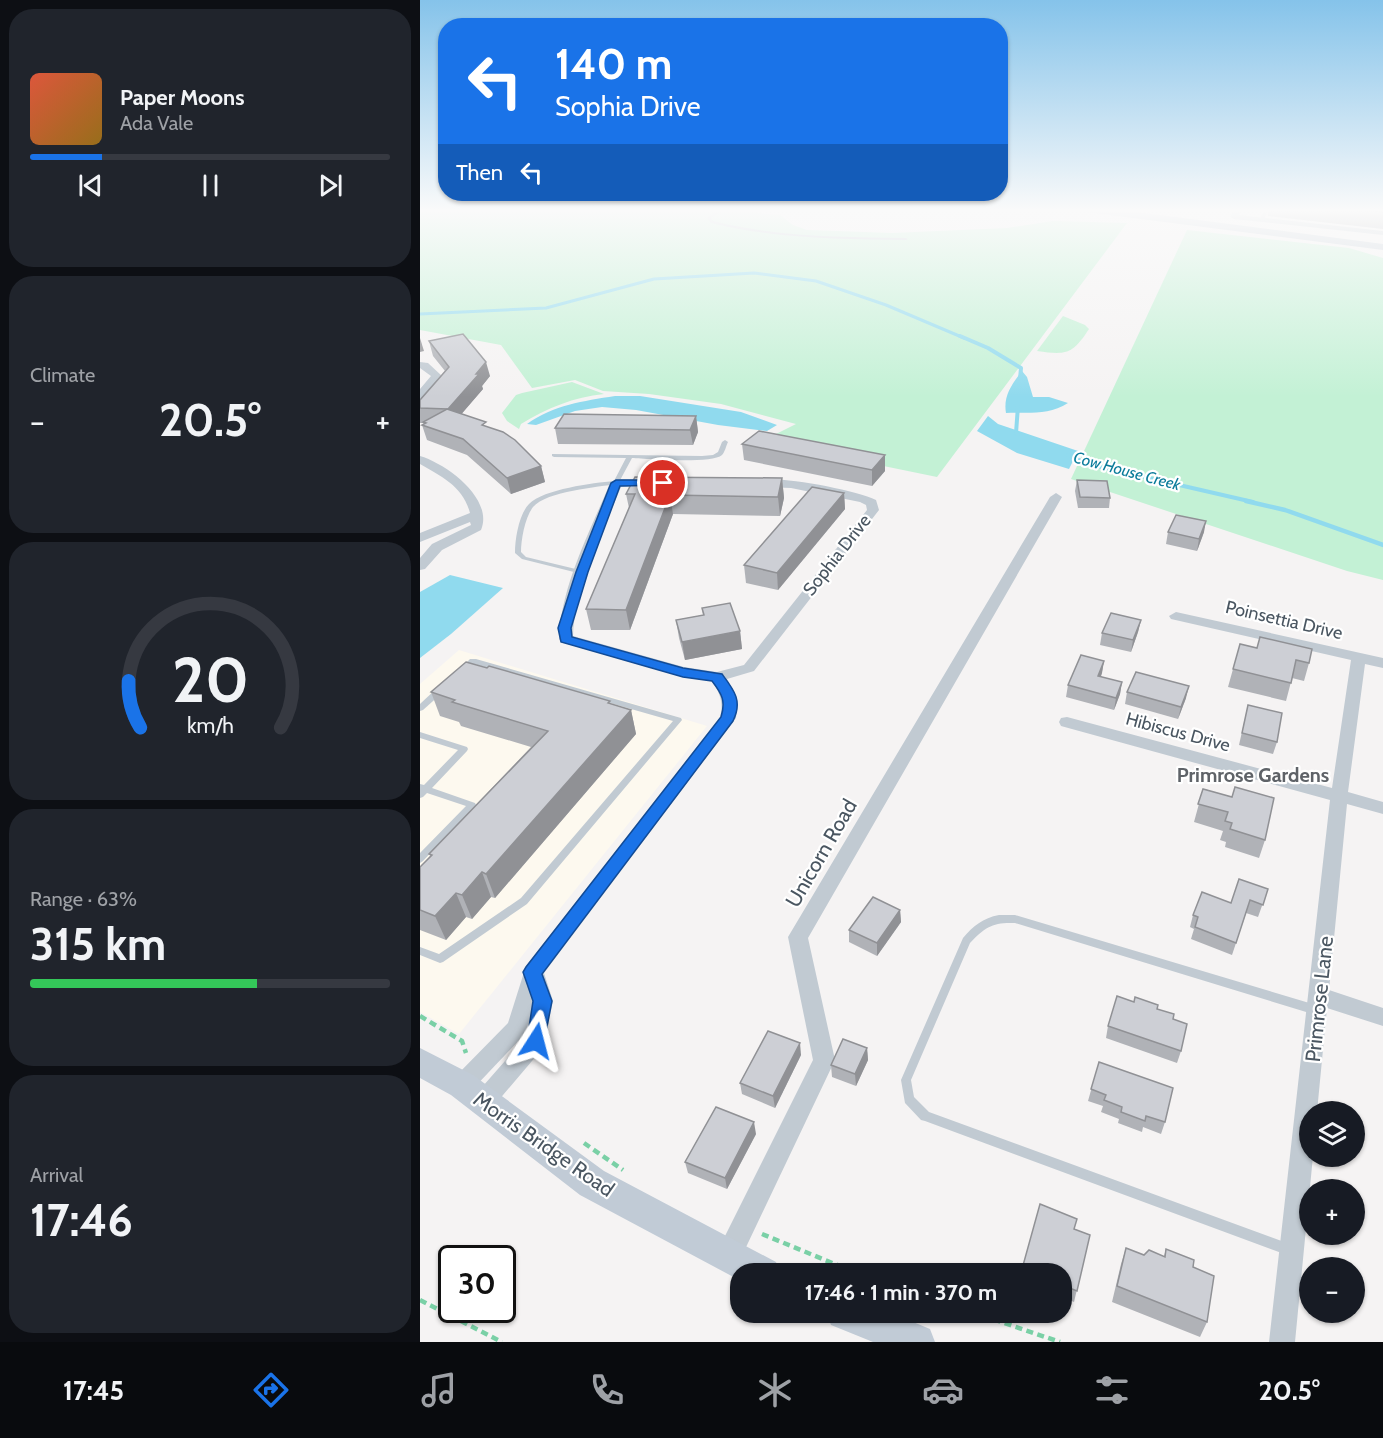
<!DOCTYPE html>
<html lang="en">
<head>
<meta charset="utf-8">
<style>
	body { margin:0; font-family:Cabin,sans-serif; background:#20242c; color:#f1f3f6; height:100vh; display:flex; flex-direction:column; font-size:22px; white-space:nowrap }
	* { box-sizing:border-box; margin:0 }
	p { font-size:20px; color:#9ea1a6 }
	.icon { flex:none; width:33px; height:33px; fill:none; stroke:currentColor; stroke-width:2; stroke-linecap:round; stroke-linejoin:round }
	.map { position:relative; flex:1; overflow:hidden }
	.details { display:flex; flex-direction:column; gap:9px; padding:9px; background:#0d0f14; width:420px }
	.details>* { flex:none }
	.banner { position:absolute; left:18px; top:18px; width:570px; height:183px; border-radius:24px; box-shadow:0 2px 4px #0004; background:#1a73e8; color:#fff; overflow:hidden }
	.tools { position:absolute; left:879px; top:1101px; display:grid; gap:12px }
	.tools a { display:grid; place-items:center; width:66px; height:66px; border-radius:50%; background:#171b24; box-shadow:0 2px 4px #0004; font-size:30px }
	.speed { position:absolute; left:18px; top:1245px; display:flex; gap:12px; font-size:30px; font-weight:700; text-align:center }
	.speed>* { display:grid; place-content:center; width:78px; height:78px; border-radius:50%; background:#171b24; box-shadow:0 2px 4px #0004; line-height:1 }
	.speed .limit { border:3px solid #111; border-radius:9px; background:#fff; color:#111 }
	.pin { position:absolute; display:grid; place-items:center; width:51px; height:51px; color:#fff; margin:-26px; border:3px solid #fff; border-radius:50%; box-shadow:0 2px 6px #0007 }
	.me { position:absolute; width:66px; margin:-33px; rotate:9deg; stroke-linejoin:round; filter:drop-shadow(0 0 4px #0008) }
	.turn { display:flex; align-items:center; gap:21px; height:126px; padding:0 18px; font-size:27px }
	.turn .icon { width:78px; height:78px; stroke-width:2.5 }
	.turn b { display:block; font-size:42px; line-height:51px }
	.then { display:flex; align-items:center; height:57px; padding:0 18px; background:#0003; gap:12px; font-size:22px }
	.big { font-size:45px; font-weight:700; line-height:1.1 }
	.details .widget { flex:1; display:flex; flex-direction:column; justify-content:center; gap:9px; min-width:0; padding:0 21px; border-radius:24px; background:#20242c }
	.details .dial { align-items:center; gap:0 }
	.dial svg { height:156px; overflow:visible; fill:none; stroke:#363941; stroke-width:7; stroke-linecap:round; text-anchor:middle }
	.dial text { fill:#f1f3f6; stroke:none }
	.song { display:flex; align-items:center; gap:18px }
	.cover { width:72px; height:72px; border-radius:9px; background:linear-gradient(135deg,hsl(10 70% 55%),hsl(40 70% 35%)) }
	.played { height:6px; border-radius:3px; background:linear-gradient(90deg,#1a73e8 20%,#363941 20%) }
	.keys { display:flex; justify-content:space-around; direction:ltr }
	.heat { display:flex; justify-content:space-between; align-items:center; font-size:33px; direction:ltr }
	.charge { height:9px; border-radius:4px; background:linear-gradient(90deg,#34c759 63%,#363941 0) }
	.trip { position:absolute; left:310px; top:1263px; width:342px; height:60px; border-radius:24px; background:#171b24; box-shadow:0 2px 4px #0004; font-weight:700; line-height:60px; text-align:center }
	.tabs { display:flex; height:96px; justify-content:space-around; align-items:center; background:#090b0e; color:#9ea1a6 }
	.tabs .icon { width:42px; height:42px }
	.tabs .current { color:#1a73e8 }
	.tabs b { font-size:27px; color:#f1f3f6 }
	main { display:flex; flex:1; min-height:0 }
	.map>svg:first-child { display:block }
	.commercial { fill:#fdf9ef }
	.green { fill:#c3f1d5 }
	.water { fill:#90daee }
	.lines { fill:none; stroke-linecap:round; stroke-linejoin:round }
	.stream-far2 { stroke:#90daee; stroke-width:3 }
	.stream-far1 { stroke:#90daee; stroke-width:4 }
	.stream { stroke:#90daee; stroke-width:4.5 }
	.path { stroke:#7ad0a6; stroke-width:4.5; stroke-dasharray:7 4.5; stroke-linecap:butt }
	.lane { fill:#c1cad2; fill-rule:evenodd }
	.street { fill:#c1cad2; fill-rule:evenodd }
	.secondary { fill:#c1cbd6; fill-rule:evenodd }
	.wall { fill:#b0b2b7 }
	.shaded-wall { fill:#909195 }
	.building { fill:#cdcfd5; stroke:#909195; stroke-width:1.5 }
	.route { fill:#1a73e8; stroke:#114b97; stroke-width:1.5 }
	.labels { text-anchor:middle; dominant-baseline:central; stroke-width:4.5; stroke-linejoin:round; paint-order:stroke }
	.far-water-label { font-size:16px; font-style:italic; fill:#0c7c9b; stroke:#fff }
	.street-label { font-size:18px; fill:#4a5661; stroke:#fff }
	.neighbourhood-label { font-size:20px; font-weight:bold; fill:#5f6368; stroke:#fff }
	.near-street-label { font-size:21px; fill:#4a5661; stroke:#fff }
</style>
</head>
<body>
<main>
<section class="details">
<div class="widget">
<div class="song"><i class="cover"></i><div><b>Paper Moons</b><p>Ada Vale</p></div></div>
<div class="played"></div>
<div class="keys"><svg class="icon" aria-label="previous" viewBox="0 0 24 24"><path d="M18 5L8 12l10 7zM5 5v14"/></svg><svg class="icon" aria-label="pause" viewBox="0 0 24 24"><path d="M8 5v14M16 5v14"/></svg><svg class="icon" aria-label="next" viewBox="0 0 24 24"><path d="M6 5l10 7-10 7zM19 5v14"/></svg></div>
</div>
<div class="widget"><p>Climate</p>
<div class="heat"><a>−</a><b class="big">20.5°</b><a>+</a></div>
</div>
<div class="widget dial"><svg viewBox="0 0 100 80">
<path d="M14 69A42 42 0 1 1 86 69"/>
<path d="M14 69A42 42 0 0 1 8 45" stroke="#1a73e8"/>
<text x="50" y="56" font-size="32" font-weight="700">20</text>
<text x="50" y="72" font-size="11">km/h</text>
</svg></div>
<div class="widget"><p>Range · 63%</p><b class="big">315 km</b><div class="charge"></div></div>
<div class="widget"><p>Arrival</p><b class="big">17:46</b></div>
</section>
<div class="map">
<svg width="963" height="1342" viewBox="0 0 963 1342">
	<rect width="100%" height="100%" fill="#f5f3f3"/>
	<polygon class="commercial" points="39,650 287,726 39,1034 0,1012 0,684"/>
	<g class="green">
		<polygon points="0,209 298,209 360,215 373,225 387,230 472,233 587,228 633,221 707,223 517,477 342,441 376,424 301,404 229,394 183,391 155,380 112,388 81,345 0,330"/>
		<polygon points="767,230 929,248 963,258 963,580 927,571 651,479"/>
		<path d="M643,316l22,9 4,4c-17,26 -23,26 -52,22z"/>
		<path d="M152,382l32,12c-30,3 -57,14 -83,30l-2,5 -12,-8 -5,-8 14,-18 6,-2z"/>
	</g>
	<g class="water">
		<path d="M602,371l5,6 6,20h16l19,6c-20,13 -40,9 -62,10 -3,-17 6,-29 16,-42z"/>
		<path d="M195,396h25l101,16 36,13 -10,6 -49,-6 -82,-15 -34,-3 -27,4 -39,14 -9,-1c27,-19 56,-23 88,-28z"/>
		<polygon points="568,416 578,424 658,451 649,469 597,453 557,431"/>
		<polygon points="30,575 83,588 31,634 0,658 0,592"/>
	</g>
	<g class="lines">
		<polyline class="stream-far2" points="0,314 126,308 234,279 334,273 396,281 466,305 544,338"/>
		<g class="stream-far1">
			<polyline points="540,336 568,348 601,368 600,379"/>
			<polyline points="598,406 596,433 598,434"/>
			<polyline points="648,455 668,464 833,502"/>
		</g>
		<polyline class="stream" points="826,501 865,510 963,545"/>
		<g class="path">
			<polyline points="0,1016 42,1041 46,1053"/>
			<polyline points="164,1143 203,1170"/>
			<polyline points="342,1234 439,1274"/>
			<polyline points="0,1300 82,1342"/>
			<polyline points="552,1312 640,1342"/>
		</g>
		<g class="lane">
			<path d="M299,209h5l-13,9 2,3c64,16 128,16 193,17l2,1 -2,1c-67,-1 -129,-1 -195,-17l-4,-5z"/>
			<polygon points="844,209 848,209 844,220 842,221 840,220"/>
			<path d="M305,440l3,2c-2,4 -3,10 -6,13 -10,9 -74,4 -90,3l-14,26c-20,3 -71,7 -85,23 -8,10 -12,33 -12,45l5,5 58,14 1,1 -1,1 -2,1 -60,-15 -7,-6c0,-14 4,-39 14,-49 15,-15 64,-21 85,-23l12,-23 -72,-1 -2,-1v-2l150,2 11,-1 5,-3 4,-10z"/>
			<polygon points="50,659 56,659 261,718 262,720 107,904 23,962 20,963 0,955 0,947 19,954 101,898 253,721 54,664 47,672 41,672 40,670 41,668"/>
			<polygon points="19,688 22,689 23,691 22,693 3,710 0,711 0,704 16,689"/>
			<polygon points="0,732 47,747 48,749 47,751 12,788 55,803 56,805 3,861 0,863 0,853 46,806 7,793 3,797 0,798 0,784 4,785 38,750 0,738"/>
			<path d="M579,915h16l301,90 4,2 1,3 -1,3 -4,2 -301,-92c-22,-1 -30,4 -45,20l-59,137 3,17 15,15 358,131 4,2 2,4 -2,4 -4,2 -362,-134 -4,-1 -16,-17 -4,-23 62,-142c10,-12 20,-20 36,-23z"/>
		</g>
		<g class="street">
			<polygon points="814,209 821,209 819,215 963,231 963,235 814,219 810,217"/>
			<polygon points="0,362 8,363 22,376 4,398 0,399 0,389 11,376 0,368"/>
			<path d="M0,456c27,8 74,43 61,74l-39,20 -17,19 -5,1v-12l12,-14 39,-19 -1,-3 -50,20v-9l50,-20c-7,-27 -28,-36 -50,-49z"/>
			<path d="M196,479h34l6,4 -6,4h-29c-19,46 -46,98 -48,149l111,31 33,5 27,-7 123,-155 -1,-5 -6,-3 -69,-14 -27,-1 -6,-4 2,-3c22,-4 95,10 116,20l3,10 -125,161 -27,8 10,22 -1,17 -192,255 9,28 -10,47 -51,60 -8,4 -8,-4 -3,-7 3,-7 50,-57 2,-13 -4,11 -54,57 -8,3 -8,-3 -3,-7 3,-7 54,-55 18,-57 194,-249c4,-14 0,-24 -8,-36l-29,-4 -122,-35 -2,-3c2,-54 31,-107 51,-156z"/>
			<polygon points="636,493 642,497 388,938 415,1060 318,1264 309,1267 300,1264 297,1255 300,1246 393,1060 368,937 630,497"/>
			<polygon points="756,612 963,658 963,668 945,664 928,792 963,802 963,814 927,804 909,990 963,1008 963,1026 907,1008 897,1112 890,1112 890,1156 893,1156 875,1342 849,1342 910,800 641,726 639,722 641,718 647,717 912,788 931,660 751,619 749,616"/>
		</g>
		<g class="secondary">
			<polygon points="661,209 693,209 963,244 963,250 666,212"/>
			<polygon points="0,1048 53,1075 184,1171 356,1262 361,1274 321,1274 321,1281 160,1195 31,1095 0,1078"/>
			<polygon points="406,1312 469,1312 510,1329 515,1342 453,1342 411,1325"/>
		</g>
	</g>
	<g class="wall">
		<polygon points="849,209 963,209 963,229 848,216"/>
		<polygon points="9,341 70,376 62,386 63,389 41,414 67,427 121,466 125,482 91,494 47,455 7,440 2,425 4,424 3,423 0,423 0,400 25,371 13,356"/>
		<polygon points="276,416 278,432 273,445 138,444 135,428"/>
		<polygon points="322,444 465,455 465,471 452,486 324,460"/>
		<polygon points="362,478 364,498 360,516 253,514 210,630 171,630 166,609 209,508 206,494"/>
		<polygon points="657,480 690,498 689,508 658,508 655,491"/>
		<polygon points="424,493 425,509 358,590 326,583 324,565"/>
		<polygon points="748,532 784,532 777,551 746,544"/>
		<polygon points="282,608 320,631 322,649 265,660 259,638 256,620 283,615"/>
		<polygon points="721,620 718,632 711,652 680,645 682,633"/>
		<polygon points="820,644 889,663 884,681 872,678 866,701 808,687"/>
		<polygon points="684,661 681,677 702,682 700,694 694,710 646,697 648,685"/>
		<polygon points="11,692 190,704 211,710 216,734 75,898 71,897 52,919 46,917 26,940 0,930 0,867 10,856 9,854 111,747 41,726 39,722 20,716"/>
		<polygon points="707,692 766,698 758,719 705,704"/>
		<polygon points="828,705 857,742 853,754 819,745"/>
		<polygon points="783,789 845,840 839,858 805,847 806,842 800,840 803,831 774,822"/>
		<polygon points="848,889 838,917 826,913 812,955 771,939 774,929 770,927 773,915 811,903"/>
		<polygon points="480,910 481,922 457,956 429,942 429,930"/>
		<polygon points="714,1002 737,1009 753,1019 761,1051 757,1063 686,1038 688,1026"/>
		<polygon points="447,1048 448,1060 436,1086 412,1077 411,1065"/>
		<polygon points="381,1055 355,1108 322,1094 320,1083"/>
		<polygon points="679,1062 745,1122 741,1134 723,1127 722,1132 698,1123 699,1119 681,1112 683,1106 668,1101"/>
		<polygon points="336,1134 307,1189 268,1173 265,1162"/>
		<polygon points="654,1229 670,1235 654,1302 642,1297 642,1274 601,1274 602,1269"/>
		<polygon points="706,1248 724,1255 744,1256 746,1249 773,1267 787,1322 780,1337 692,1302 701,1264"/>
	</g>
	<g class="shaded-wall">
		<polygon points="0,338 4,351 0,352"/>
		<polygon points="66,362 70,376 62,386 63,389 33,424 28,409"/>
		<polygon points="276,416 278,432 273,445 270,430"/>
		<polygon points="465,455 465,471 452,486 452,470"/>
		<polygon points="121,466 125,482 91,494 87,478"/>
		<polygon points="362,478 364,498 360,516 358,497"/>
		<polygon points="424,493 425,509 358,590 357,573"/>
		<polygon points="250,495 253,514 210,630 206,610"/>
		<polygon points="786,521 784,532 777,551 779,539"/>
		<polygon points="721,620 718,632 711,652 713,640"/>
		<polygon points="320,631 322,649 265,660 262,642"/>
		<polygon points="684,661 682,673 676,688 678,676"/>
		<polygon points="702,682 700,694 694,710 696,698"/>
		<polygon points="769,686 766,698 758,719 761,707"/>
		<polygon points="211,710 216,734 75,898 66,874"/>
		<polygon points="62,872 71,897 52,919 42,895"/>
		<polygon points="36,893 46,917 26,940 15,916"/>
		<polygon points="480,910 481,922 457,956 457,943"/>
		<polygon points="380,1043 381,1055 355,1108 353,1096"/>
		<polygon points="447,1048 448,1060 436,1086 435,1074"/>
		<polygon points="334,1122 336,1134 307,1189 305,1178"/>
	</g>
	<g class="building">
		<polygon points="935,209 963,209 963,212"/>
		<polygon points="43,334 66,362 56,374 59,374 28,409 0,408 0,400 29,367 9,341"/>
		<polygon points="27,409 66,422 62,425 83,432 95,440 121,466 87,478 43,439 2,425 6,423 3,422"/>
		<polygon points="144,414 276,416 270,430 135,428"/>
		<polygon points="339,431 465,455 452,470 322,444"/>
		<polygon points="215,477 362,478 358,497 250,495 206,610 166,609 215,494 206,494"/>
		<polygon points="657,480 687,481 690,498 660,497"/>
		<polygon points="392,487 424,493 357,573 324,565"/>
		<polygon points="756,515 786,521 779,539 748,532"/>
		<polygon points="310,603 320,631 262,642 256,620 284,615 282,608"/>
		<polygon points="691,613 721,620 713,640 682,633"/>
		<polygon points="840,637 892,649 889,663 876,660 871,683 813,669 820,644 837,648"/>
		<polygon points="661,655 684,661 678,676 702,682 696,698 648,685"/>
		<polygon points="46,662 67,668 69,666 190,701 188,703 211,710 66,874 62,872 42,895 36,893 15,916 0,910 0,867 12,855 9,854 128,731 32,702 35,700 11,692"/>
		<polygon points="716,672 769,686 761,707 707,692"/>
		<polygon points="828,705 862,713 857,742 822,733"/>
		<polygon points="815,787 854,798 845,840 810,829 812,823 805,821 808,812 778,804 783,789 812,797"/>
		<polygon points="819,879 848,889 843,905 830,900 816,943 775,927 778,917 773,915 782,892 811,903"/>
		<polygon points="453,897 480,910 457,943 429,930"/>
		<polygon points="697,996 714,1002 715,997 738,1005 737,1009 754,1014 753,1019 767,1024 761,1051 688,1026"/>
		<polygon points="348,1031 380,1043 353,1096 320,1083"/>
		<polygon points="423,1039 447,1048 435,1074 411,1065"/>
		<polygon points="679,1062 753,1088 745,1122 726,1116 725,1121 701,1112 702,1107 684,1100 686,1095 671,1089"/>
		<polygon points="296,1107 334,1122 305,1178 265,1162"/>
		<polygon points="620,1204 657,1219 654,1229 670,1235 657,1291 642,1285 642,1274 613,1274 602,1269"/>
		<polygon points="706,1248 724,1255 729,1250 745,1257 746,1249 774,1260 773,1267 794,1276 787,1322 697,1286"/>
	</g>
	<linearGradient id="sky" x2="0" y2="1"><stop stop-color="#85c3ea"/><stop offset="0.53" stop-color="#fafafa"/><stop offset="1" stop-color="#fafafa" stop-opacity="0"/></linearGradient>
	<rect width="963" height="397" fill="url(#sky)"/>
	<path class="route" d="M243,480l4,1v4l-47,1 -32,86 -17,56 1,9 111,31 39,6c12,16 21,27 11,47l-191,253 10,27 -9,46 -7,3 -7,-3 -2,-6 6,-40 -10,-29 3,-5 195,-250c5,-16 1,-23 -9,-36l-29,-4 -122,-35 -3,-14 18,-56 35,-89 5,-3z"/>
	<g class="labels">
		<g class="far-water-label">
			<text transform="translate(707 471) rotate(15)">Cow House Creek</text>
		</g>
		<g class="street-label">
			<text transform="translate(417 555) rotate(-52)">Sophia Drive</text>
			<text transform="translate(864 620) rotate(13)">Poinsettia Drive</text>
			<text transform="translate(758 732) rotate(15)">Hibiscus Drive</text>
		</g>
		<g class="neighbourhood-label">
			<text x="833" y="775">Primrose Gardens</text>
		</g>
		<g class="near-street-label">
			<text transform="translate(401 853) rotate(-60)">Unicorn Road</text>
			<text transform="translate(899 999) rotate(-84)">Primrose Lane</text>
			<text transform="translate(124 1144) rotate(35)">Morris Bridge Road</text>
		</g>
	</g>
</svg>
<div class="tools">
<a><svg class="icon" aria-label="layers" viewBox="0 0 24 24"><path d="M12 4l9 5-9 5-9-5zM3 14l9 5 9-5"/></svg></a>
<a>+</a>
<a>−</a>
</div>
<div class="speed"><div class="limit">30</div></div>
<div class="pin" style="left:243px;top:483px;background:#d93025"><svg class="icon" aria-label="arrive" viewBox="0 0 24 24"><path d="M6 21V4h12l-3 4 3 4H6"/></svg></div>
<svg class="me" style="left:116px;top:1041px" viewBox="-20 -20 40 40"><path d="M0-17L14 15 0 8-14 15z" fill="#1a73e8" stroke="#fff" stroke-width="4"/></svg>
<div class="trip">17:46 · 1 min · 370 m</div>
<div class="banner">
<div class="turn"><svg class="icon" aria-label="left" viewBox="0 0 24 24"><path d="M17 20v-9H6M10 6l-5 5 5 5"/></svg><div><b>140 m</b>Sophia Drive</div></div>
<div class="then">Then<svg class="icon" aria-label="left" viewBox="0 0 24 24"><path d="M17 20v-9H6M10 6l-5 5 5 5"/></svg></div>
</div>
</div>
</main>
<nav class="tabs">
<b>17:45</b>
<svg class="icon current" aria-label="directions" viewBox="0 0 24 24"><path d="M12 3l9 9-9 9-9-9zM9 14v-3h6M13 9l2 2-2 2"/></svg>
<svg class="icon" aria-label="music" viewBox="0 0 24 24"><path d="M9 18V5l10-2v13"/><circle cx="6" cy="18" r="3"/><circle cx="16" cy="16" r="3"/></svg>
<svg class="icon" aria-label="phone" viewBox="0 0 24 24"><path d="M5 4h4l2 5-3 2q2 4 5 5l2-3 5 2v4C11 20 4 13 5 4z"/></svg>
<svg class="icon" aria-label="climate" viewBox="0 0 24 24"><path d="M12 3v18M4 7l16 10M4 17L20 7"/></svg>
<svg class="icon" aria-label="car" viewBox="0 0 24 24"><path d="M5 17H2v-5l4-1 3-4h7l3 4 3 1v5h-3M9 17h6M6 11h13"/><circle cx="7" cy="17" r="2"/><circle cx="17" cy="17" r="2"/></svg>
<svg class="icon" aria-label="filters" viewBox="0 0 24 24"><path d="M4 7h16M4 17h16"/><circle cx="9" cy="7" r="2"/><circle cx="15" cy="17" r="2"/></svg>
<b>20.5°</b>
</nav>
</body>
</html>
